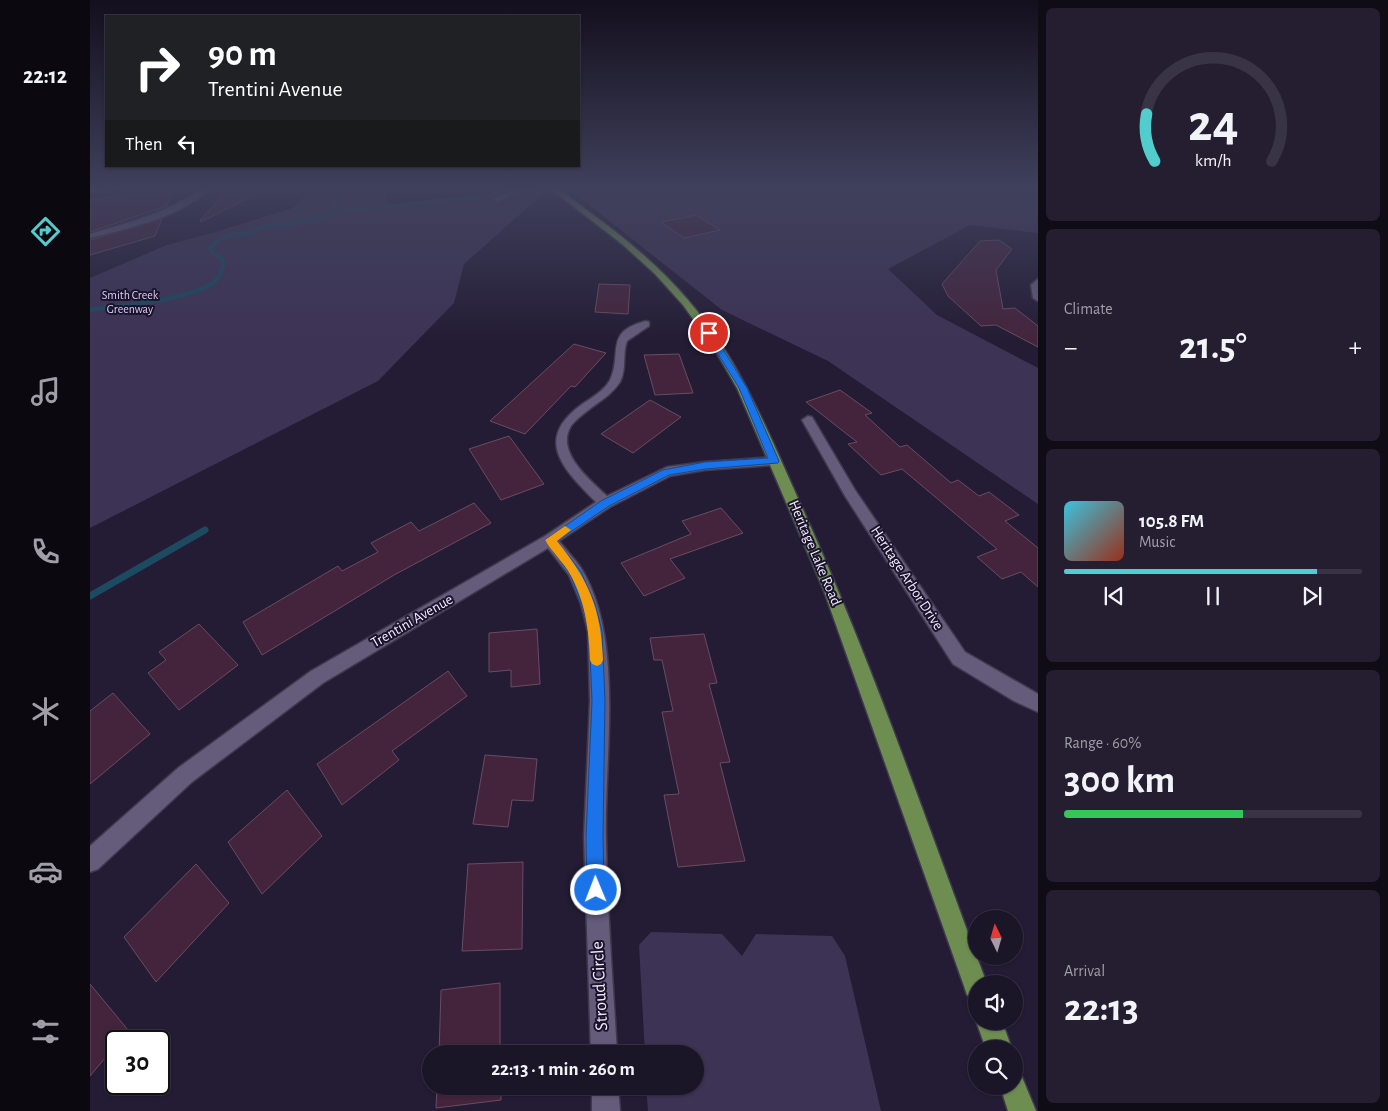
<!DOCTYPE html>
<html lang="en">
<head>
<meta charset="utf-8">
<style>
	body { margin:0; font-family:"Alegreya Sans",sans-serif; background:#241e30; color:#f1f3f6; height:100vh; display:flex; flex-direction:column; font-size:19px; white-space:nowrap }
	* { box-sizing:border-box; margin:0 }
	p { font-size:16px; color:#a09fa8 }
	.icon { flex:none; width:28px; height:28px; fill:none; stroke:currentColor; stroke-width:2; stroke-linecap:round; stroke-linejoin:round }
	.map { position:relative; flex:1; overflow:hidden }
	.panel { display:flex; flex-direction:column; gap:8px; padding:8px; background:#0f0c16; width:350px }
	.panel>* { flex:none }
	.guide { position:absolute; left:15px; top:15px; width:475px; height:152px; border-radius:0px; box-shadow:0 1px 4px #0004,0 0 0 1px #393445; background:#202124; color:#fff; overflow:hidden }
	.needle { width:32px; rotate:355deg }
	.tools { position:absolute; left:878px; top:910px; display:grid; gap:10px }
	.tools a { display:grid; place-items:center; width:55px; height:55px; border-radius:50%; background:#1b1528; box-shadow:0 1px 4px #0004,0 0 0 1px #393445; font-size:25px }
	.speed { position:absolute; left:15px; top:1030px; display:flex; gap:10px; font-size:25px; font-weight:700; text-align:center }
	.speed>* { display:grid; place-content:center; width:65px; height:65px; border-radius:50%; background:#1b1528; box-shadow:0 1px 4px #0004,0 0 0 1px #393445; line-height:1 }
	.speed .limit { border:2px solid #111; border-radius:8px; background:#fff; color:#111 }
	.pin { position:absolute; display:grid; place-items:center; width:42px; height:42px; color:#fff; margin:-21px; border:2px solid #fff; border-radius:50%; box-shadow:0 1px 5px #0007 }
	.me { position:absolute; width:55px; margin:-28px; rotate:359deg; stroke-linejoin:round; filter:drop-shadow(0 0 4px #0008) }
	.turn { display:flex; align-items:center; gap:18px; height:105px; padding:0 20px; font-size:22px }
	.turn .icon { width:65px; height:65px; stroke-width:2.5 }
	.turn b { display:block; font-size:35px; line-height:42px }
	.then { display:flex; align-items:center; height:48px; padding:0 20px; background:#0003; gap:10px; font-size:19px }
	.big { font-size:38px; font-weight:700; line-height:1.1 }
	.panel .card { flex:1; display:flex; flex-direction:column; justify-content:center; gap:8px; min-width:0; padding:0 18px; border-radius:8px; background:#241e30 }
	.panel .dial { align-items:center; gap:0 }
	.dial svg { height:130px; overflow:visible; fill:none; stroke:#393445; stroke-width:7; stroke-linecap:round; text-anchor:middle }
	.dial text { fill:#f1f3f6; stroke:none }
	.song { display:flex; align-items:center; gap:15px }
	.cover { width:60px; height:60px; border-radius:8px; background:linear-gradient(135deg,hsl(190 70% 55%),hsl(10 70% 35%)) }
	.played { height:5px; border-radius:2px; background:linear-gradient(90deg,#52cdce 85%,#393445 85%) }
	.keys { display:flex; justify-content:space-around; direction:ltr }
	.heat { display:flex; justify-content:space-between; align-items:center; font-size:28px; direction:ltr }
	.charge { height:8px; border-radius:4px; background:linear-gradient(90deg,#34c759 60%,#393445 0) }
	.trip { position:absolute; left:332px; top:1045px; width:282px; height:50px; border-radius:25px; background:#1b1528; box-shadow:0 1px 4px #0004,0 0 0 1px #393445; font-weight:700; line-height:50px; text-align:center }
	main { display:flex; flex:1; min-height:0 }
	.tab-bar { display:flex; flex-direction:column; width:90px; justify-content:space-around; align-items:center; background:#0b0810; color:#a09fa8 }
	.tab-bar .icon { width:35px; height:35px }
	.tab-bar .selected { color:#52cdce }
	.tab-bar b { font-size:22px; color:#f1f3f6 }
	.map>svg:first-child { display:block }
	.green { fill:#3d3355 }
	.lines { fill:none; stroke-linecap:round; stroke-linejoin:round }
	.stream-far2 { stroke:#1c4a60; stroke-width:4 }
	.stream-far1 { stroke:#1c4a60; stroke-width:4.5 }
	.stream { stroke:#1c4a60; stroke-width:7 }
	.building { fill:#44243d; stroke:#684d61 }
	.minor-casing { stroke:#3f394e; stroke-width:3 }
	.major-casing { stroke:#3f394e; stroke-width:3 }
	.minor { fill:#645c7a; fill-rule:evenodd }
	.major { fill:#6e8e51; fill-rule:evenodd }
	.route { fill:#1a73e8; stroke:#114b97 }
	.slow { fill:#f59e0b }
	.labels { text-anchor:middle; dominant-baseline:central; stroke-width:4; stroke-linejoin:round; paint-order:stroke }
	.far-park-label { font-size:12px; fill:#dad0f8; stroke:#1b132b }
	.street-label { font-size:15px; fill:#f1edff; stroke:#1b132b }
	.near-street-label { font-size:18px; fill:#f1edff; stroke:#1b132b }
</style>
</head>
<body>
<main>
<nav class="tab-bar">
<b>22:12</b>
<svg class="icon selected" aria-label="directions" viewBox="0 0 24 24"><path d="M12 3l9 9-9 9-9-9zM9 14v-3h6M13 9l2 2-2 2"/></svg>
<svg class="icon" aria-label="music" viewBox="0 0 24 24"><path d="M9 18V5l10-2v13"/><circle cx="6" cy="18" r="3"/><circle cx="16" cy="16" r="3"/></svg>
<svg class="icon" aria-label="phone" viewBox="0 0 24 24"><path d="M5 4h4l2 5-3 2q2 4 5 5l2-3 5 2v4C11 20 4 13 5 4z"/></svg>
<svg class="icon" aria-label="climate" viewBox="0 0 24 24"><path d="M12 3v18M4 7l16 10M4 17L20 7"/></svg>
<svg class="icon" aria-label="car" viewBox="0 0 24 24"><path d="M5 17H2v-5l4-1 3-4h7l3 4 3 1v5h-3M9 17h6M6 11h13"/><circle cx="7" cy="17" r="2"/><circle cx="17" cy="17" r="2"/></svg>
<svg class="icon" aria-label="filters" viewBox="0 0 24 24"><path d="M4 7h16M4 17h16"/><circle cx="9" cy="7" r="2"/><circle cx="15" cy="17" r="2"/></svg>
</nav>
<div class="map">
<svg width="948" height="1111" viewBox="0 0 948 1111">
	<rect width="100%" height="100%" fill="#241c35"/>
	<g class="green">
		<polygon points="216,186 292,186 299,207 398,196 401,193 398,187 447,186 455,192 374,264 364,303 288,381 0,528 0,278 77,245 129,231 203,208 218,192"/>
		<polygon points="475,186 948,186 948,233 880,225 798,269 847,315 948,368 948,504 738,361 632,310"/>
		<polygon points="561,932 632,934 652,956 666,934 742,936 755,956 791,1111 558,1111 556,1086 606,1086 606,1054 555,1054 549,945"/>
	</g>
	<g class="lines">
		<g class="stream-far2">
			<polyline points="240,186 246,192 244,212"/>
			<polyline points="133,266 133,259 121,252 120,247 132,238 147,234 159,234 172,227 220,221 244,212 396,196 461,186"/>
		</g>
		<path class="stream-far1" d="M0,310c30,-5 102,-10 124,-28 6,-4 8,-11 9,-17"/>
		<polyline class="stream" points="0,596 115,530"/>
	</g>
	<g class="building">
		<polygon points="142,186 182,186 111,222 110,220"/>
		<polygon points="72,192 71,195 82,194 77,206 0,232 0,199"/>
		<polygon points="606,215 630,230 594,238 571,222"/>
		<polygon points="72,219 65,236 0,255 0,240"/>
		<polygon points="909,240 922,249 906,270 913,309 925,308 948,326 948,347 906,325 891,326 858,296 852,284 890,241"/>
		<polygon points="509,284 540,285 538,314 505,312"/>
		<polygon points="484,344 516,353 485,387 481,386 435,434 400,421"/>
		<polygon points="589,354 603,393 565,395 554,355"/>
		<polygon points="750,390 782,413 775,415 810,447 817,445 861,483 868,480 889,496 899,492 929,515 915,521 948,548 948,587 931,572 912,579 887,557 907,549 812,469 791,475 758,444 767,442 716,402"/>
		<polygon points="560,400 591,417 543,453 511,434"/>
		<polygon points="419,436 454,484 411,500 379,449"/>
		<polygon points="384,503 401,523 304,575 172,655 153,622 248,566 252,571 288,552 281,543 321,522 329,531"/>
		<polygon points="631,508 653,533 580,559 595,578 554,596 531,563 601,534 592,521"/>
		<polygon points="109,624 148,665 89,710 58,673 76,660 69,652"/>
		<polygon points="447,629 450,684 421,687 421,670 399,672 399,633"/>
		<polygon points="614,634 627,683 619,684 640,762 630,763 655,861 588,867 574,795 589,794 572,712 583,711 572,660 564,660 560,638"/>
		<polygon points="358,671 377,696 302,751 309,760 252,805 227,764"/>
		<polygon points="23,693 60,734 0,784 0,711"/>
		<polygon points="395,755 447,759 443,801 422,800 418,827 383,824"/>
		<polygon points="197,790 232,836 172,894 138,842"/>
		<polygon points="433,862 432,949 372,951 378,864"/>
		<polygon points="106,864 139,903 66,982 34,937"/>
		<polygon points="410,983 410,1054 349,1054 351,990"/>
		<polygon points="0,984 38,1030 29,1041 26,1041 26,1045 0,1076"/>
		<polygon points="347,1086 411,1086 411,1100 346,1108"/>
	</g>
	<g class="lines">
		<g class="minor-casing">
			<g id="minor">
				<polygon points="29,186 45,186 0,193 0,189"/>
				<path d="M115,186h7c-29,31 -82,42 -122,52v-4c40,-12 82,-22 115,-48z"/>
				<polygon points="429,186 436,186 409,202 402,200"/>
				<polygon points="948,279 948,301 943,298 941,285"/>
				<path d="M556,321l3,1v4l-22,15c-5,13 0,28 -7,41 -7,11 -18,18 -29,26 -6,5 -15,11 -20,18 -16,26 19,54 36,70l60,-29 38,-5 69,-5 6,4 -6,4 -69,5 -35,6 -60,31 -51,34c7,9 16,18 22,27 44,70 23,189 25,269 1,72 7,145 11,217h-26l-7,-217 6,-136 -2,-70 -7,-27 -12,-29 -21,-27 -225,135 -131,99 -94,87 -8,3v-26l88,-78 133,-97 234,-135 51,-34c-32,-32 -63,-62 -15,-97 10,-7 23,-14 29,-25 13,-27 -7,-48 36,-59z"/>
				<polygon points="718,416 722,417 765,490 875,652 948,694 948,712 924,701 863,664 755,496 712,420"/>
				<polygon points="502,1086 528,1086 530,1111 502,1111"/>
			</g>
		</g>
		<g class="major-casing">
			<g id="major">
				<path d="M457,186h7c48,35 95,68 134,114 52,60 80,132 112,203 71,156 127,321 187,481h-11v14l-9,-3 -3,-9 -140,-395 -87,-203 -22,-38 -32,-45 -28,-31 -33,-30z"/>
				<polygon points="886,1021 912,1021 922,1049 896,1049"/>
				<polygon points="924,1073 932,1077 946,1111 918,1111 910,1086 924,1086"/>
			</g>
		</g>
		<use href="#minor" class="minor"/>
		<use href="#major" class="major"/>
	</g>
	<linearGradient id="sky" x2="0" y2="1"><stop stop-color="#140f1d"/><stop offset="0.55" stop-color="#3f405c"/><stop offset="1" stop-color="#3f405c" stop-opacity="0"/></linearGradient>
	<rect width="948" height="341" fill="url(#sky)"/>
	<polygon class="route" points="619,331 623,333 657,388 689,461 688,463 615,469 579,475 519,506 467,541 491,572 505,604 512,631 515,701 513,837 514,890 512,897 506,899 500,897 497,890 496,837 502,701 499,631 492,604 480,574 455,540 511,501 573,470 615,462 678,458 649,388 615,333"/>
	<path class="slow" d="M475,526l6,4 -14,11c32,40 44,67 46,119l-2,4 -4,2 -5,-2 -2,-4c-1,-30 -5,-60 -20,-86 -7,-12 -18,-22 -25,-34z"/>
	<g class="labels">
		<g class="far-park-label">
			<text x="40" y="295">Smith Creek<tspan x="40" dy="14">Greenway</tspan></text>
		</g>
		<g class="street-label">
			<text transform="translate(725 553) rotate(67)">Heritage Lake Road</text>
			<text transform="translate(817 578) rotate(57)">Heritage Arbor Drive</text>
			<text transform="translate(322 621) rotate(-30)">Trentini Avenue</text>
		</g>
		<g class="near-street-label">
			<text transform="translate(510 986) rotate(-93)">Stroud Circle</text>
		</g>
	</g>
</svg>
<div class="tools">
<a><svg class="needle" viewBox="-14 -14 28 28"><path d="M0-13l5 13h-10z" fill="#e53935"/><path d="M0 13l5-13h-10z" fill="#a09fa8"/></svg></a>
<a><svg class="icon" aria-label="sound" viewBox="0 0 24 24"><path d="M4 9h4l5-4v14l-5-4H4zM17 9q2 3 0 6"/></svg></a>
<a><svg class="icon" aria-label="search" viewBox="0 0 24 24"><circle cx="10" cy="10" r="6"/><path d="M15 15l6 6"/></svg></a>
</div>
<div class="speed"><div class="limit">30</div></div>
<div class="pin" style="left:619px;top:333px;background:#d93025"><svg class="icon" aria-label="arrive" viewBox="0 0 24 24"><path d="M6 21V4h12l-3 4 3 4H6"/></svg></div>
<svg class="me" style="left:506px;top:890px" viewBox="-20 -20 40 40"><circle r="17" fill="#1a73e8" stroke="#fff" stroke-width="3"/><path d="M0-11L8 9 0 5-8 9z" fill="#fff"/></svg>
<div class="trip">22:13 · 1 min · 260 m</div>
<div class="guide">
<div class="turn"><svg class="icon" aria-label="right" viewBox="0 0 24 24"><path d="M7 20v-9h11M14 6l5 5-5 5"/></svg><div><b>90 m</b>Trentini Avenue</div></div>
<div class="then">Then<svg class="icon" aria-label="left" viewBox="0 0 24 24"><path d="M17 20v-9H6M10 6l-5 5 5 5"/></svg></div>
</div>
</div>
<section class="panel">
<div class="card dial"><svg viewBox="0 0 100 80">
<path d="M14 69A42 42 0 1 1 86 69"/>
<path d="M14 69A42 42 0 0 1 9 40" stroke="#52cdce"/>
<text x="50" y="56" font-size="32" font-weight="700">24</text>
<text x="50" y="72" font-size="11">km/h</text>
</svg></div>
<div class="card"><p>Climate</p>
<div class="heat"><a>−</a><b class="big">21.5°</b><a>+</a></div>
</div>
<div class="card">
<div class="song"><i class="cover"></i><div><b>105.8 FM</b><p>Music</p></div></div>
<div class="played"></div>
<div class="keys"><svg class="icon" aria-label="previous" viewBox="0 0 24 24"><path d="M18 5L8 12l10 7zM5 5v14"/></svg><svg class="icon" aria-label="pause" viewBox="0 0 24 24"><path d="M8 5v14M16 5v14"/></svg><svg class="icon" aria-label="next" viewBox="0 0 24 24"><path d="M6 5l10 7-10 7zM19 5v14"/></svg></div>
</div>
<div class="card"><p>Range · 60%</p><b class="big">300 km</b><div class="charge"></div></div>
<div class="card"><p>Arrival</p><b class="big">22:13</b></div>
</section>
</main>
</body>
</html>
